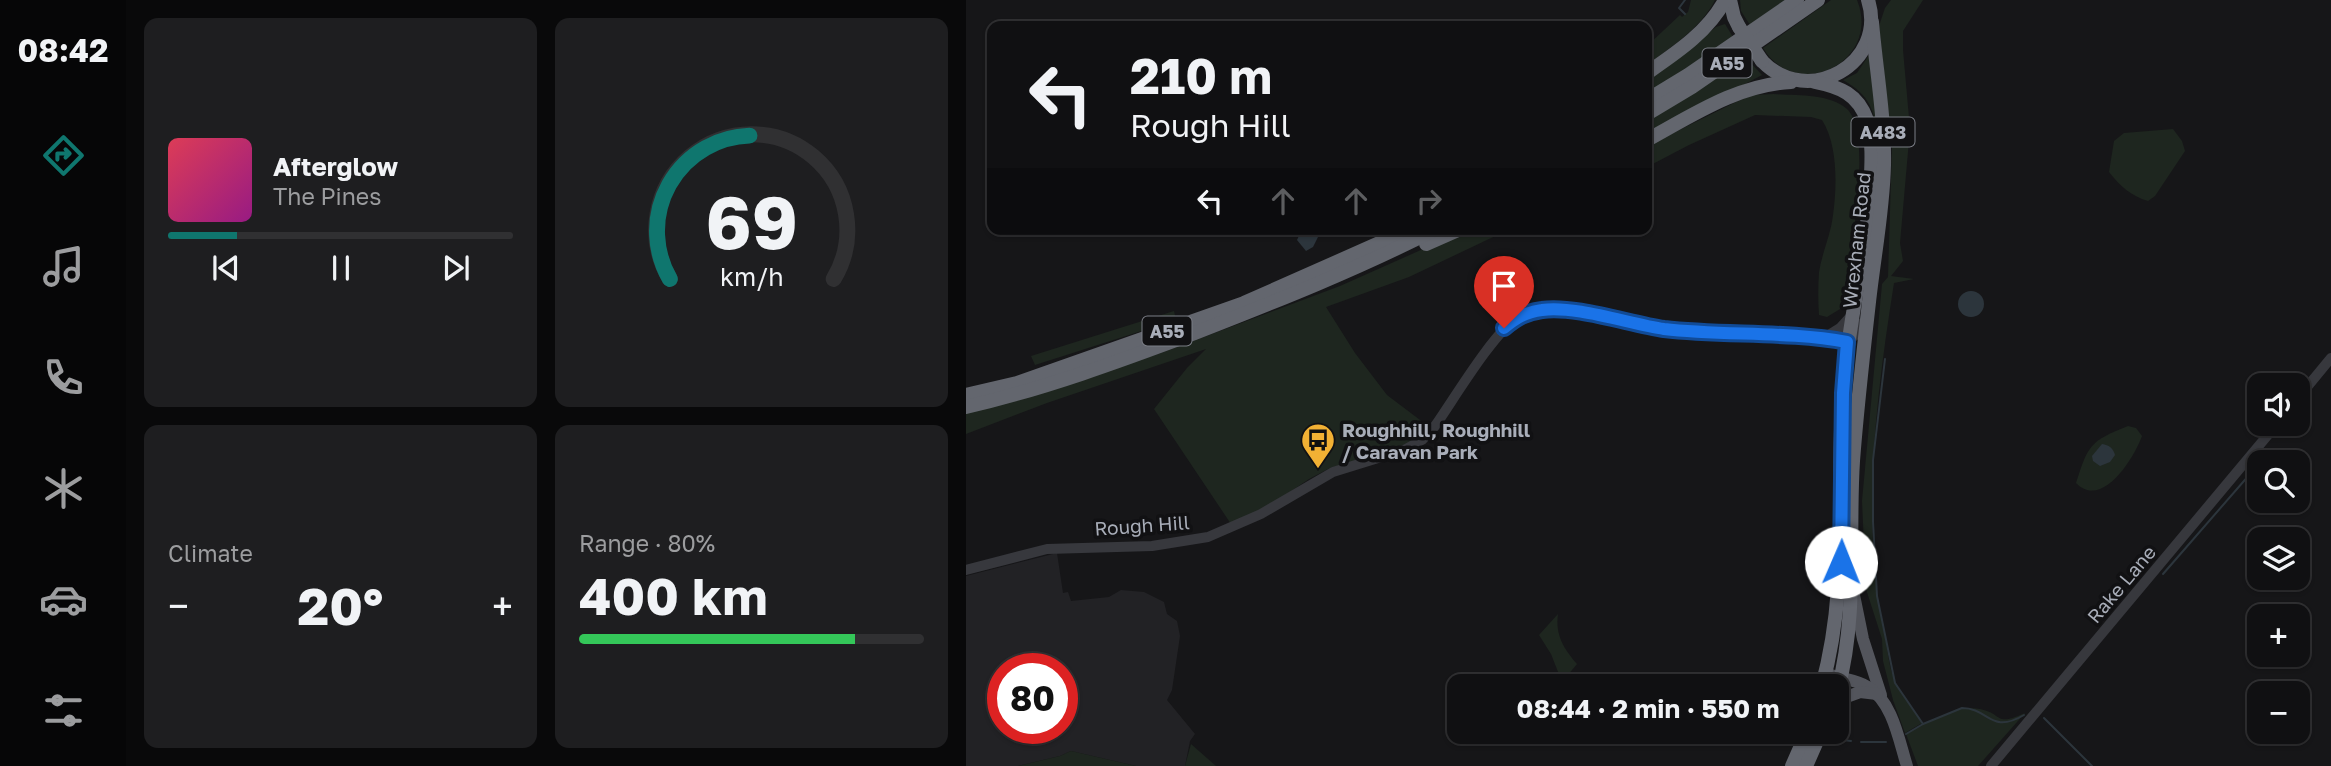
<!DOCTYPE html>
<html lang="en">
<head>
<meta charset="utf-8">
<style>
	body { margin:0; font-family:"Golos Text",sans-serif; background:#1e1e20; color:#f1f3f6; height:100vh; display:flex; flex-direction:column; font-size:26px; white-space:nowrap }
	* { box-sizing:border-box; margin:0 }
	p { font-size:23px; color:#9c9d9f }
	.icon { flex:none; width:38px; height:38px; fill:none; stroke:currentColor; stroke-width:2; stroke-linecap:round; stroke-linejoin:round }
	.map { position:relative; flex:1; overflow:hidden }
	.panel { display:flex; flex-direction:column; gap:18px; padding:18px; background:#09090a; width:840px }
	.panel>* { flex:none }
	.hud { position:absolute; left:21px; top:21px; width:665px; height:214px; border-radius:14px; box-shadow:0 2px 5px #0004,0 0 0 2px #303032; background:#101012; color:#f1f3f6; overflow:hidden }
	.buttons { position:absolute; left:1281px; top:373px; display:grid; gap:14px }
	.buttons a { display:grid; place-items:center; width:63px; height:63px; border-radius:14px; background:#101012; box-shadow:0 2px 5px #0004,0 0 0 2px #303032; font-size:35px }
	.speed { position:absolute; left:21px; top:653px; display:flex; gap:14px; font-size:35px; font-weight:700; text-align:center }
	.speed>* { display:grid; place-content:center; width:91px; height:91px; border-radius:50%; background:#101012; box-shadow:0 2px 5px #0004,0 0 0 2px #303032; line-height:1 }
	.speed .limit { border:10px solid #d22; background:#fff; color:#111 }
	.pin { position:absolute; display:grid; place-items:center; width:60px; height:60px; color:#fff; margin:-72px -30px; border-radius:50% 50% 50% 0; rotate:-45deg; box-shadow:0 0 7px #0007 }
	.pin .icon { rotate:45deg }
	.me { position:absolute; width:77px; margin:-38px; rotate:1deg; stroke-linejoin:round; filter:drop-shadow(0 0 5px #0008) }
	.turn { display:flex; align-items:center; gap:24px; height:147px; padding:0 28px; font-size:32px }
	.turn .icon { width:91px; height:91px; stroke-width:2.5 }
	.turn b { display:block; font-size:49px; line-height:60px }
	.lanes { display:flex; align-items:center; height:66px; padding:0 28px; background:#0003; justify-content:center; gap:35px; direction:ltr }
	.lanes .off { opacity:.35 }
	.big { font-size:52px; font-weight:700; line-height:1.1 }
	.panel .tile { flex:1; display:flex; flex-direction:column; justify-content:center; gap:10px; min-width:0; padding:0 24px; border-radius:14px; background:#1e1e20 }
	.panel .dial { align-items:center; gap:0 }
	.dial svg { height:182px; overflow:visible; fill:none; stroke:#303032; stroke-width:7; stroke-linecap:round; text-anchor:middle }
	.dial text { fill:#f1f3f6; stroke:none }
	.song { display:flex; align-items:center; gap:21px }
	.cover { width:84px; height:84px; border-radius:10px; background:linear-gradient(135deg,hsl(350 70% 55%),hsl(310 70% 35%)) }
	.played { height:7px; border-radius:4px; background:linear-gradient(90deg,#0f766e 20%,#303032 20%) }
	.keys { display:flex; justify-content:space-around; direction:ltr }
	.heat { display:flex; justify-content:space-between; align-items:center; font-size:38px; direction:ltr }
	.charge { height:10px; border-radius:5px; background:linear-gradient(90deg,#34c759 80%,#303032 0) }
	.panel .tiles { flex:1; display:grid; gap:18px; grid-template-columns:repeat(2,1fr) }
	.trip { position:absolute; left:481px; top:674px; width:402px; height:70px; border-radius:14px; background:#101012; box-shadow:0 2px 5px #0004,0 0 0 2px #303032; font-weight:700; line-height:70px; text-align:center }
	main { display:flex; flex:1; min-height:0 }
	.tabs { display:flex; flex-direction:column; width:126px; justify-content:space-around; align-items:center; background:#060607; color:#9c9d9f }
	.tabs .icon { width:49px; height:49px }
	.tabs .active { color:#0f766e }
	.tabs b { font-size:32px; color:#f1f3f6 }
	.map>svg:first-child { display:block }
	.built { fill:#222225; fill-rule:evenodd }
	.green { fill:#1e261f }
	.water { fill:#2c353c }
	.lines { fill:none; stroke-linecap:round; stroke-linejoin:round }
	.stream { stroke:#2c353c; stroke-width:2 }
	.minor { stroke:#37383d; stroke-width:10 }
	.major { stroke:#53555c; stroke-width:12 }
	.highway { stroke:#63666e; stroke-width:14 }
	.highway-bridge { stroke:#63666e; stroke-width:14 }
	.route-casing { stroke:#114b97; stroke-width:18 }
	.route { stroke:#1a73e8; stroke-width:12 }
	.labels { text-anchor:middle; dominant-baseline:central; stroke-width:7; stroke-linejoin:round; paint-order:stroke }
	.shield { fill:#111113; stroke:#7b7e86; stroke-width:2 }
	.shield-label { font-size:18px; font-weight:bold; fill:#a8adb8 }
	.street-label { font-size:19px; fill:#a8adb8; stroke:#111113 }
	.poi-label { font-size:19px; font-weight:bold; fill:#a8adb8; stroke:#111113; text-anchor:start }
</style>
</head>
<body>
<main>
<nav class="tabs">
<b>08:42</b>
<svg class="icon active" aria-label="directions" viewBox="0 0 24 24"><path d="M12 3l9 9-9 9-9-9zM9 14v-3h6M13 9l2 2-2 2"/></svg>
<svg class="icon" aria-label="music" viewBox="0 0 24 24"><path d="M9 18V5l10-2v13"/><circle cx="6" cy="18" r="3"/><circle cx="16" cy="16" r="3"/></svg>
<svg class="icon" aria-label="phone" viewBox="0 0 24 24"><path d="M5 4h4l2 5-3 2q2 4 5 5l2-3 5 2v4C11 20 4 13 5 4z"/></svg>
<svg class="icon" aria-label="climate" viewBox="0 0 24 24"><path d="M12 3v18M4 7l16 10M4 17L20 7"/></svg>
<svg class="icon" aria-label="car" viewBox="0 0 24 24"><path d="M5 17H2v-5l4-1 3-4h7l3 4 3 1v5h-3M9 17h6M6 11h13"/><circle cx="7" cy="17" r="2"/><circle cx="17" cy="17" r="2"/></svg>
<svg class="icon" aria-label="filters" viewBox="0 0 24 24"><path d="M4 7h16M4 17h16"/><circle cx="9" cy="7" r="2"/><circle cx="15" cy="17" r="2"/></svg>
</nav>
<section class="panel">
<div class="tiles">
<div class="tile">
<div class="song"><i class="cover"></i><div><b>Afterglow</b><p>The Pines</p></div></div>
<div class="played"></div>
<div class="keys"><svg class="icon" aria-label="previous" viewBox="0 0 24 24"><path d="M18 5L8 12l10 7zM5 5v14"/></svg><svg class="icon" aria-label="pause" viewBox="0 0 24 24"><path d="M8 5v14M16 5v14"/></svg><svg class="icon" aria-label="next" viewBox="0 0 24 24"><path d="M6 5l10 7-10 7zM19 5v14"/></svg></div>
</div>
<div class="tile dial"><svg viewBox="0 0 100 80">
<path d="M14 69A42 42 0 1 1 86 69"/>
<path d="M14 69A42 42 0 0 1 49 6" stroke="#0f766e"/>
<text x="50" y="56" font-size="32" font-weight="700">69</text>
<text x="50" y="72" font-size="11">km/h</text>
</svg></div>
<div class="tile"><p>Climate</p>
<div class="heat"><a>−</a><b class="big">20°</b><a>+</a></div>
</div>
<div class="tile"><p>Range · 80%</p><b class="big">400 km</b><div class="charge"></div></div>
</div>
</section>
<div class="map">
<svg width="1365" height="766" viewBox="0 0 1365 766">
	<rect width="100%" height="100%" fill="#161618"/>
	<path class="built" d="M91,553l6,40 5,-1 3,9 38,-4 12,-7 23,2 20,10 3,12 10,7 3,15 -8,54 -5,10 28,34 -5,7 -5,25h-49l-65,-15 -11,5 -42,10h-52v-190zM37,668h59v60h-59z"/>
	<g class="green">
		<path d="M725,0h24c-14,28 -44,47 -68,65v-19l33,-31 2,2 6,-5z"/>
		<polygon points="774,0 819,0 784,25 775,11"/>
		<path d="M865,0h26c25,61 -60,104 -94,48z"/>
		<path d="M925,0h32l-20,31v19l7,79 -10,114 3,18 -12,15 23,3 -20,4c-18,114 -34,240 -9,354 3,14 4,33 11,46 7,14 18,27 26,40l-17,10 -12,-33 -10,-39 -1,-22 -16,-50 -4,-88 20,-217 6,-7 4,-131 -13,-120 6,-18z"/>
		<polygon points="759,24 767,37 681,94 681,80 750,27"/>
		<path d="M903,55l10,84c-6,-30 -8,-43 -36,-59l14,-7z"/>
		<polygon points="781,59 796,75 681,136 681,121"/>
		<path d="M808,94c24,2 54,-1 73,15 28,26 1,162 -7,200l-13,8 -8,-2c-1,-14 -1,-28 0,-43 3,-19 12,-38 14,-57 4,-29 5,-70 -11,-95l-11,-3 -56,-2 -66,30 -42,22v-21l89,-44 17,-7z"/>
		<path d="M1207,129l9,12 3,10 -30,45 -7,5c-17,-5 -28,-15 -39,-29l5,-31 10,-8z"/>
		<polygon points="502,229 544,229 443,277 360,307 389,353 421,395 462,426 446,441 429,449 364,468 343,479 306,504 265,524 188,409 221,368 240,349 81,403 0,434 0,413 195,353 374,286"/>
		<polygon points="208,311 210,320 69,365 65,356"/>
		<path d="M1162,426l8,2 6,8c-8,22 -40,74 -66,47 12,-38 14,-42 52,-57z"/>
		<path d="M592,614c-3,21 6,35 19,50l-15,18 -11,-28 -12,-19z"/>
		<path d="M996,708c6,0 13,0 18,1 24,5 14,18 45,4l-47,53h-60l-12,-32 17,-10z"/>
		<polygon points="225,744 250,766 219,766"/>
		<polygon points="105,751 170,766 52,766 94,756"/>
	</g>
	<g class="water">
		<polygon points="336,229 348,231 352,237 347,247 340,251 331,240"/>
		<circle cx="1005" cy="304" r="13"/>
		<path d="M1136,444c7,1 11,4 13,11l-5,7 -10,4 -7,-5 -1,-5z"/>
	</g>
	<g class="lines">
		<g class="stream">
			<polyline points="719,0 713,8 719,14"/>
			<polyline points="919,359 907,460 907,522 911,596 929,683 957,724"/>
			<polyline points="1197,574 1291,466"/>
			<polyline points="1078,718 1126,766"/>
			<path d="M940,734l17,-10 39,-16c27,0 28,27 62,7"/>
			<polyline points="869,739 885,741"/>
			<polyline points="895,742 920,742"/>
		</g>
		<g class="minor">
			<polyline points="858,338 874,328 884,317"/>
			<polyline points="1332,398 1365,358"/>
			<path d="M0,570l81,-21 105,-3 56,-9 53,-23 72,-42 71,-22 18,-10 13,-14c19,-27 58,-93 84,-110 22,-14 55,-4 78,0 39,8 78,15 117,18 44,3 89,0 133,8l11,-9 4,-10"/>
			<polyline points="1025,766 1311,424"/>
		</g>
		<g class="major">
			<polyline points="888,595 897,639 915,695"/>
			<path d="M865,675c12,4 26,5 37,12 25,15 31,54 39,79"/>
			<polyline points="872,700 894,692 911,694"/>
		</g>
		<g class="highway">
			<polyline points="764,0 768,17 773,27"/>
			<path d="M796,61c46,48 126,2 106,-61"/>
			<path d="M681,73c29,-20 61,-41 78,-73"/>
			<path d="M849,82c25,5 43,12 52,38 7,24 4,51 3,75 -5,65 -22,129 -27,195 -8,102 7,194 -21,296"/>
			<polyline points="681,100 722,75 831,0"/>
			<polyline points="681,114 726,87 852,0"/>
			<path d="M681,140c46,-25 90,-55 144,-58"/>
			<polyline points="460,244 494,229"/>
			<polyline points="0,395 51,383 278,303 445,229"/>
			<path d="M0,407c78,-18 154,-46 229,-74 82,-32 163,-64 241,-104"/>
			<path d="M872,689c20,-75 10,-152 15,-228 4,-53 10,-106 16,-159 5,-46 14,-91 15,-137 1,-47 -8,-96 -12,-143"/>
			<polyline points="826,766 841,732"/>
			<polyline points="840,766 855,732"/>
		</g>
		<polyline class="highway-bridge" points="773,27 796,61"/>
	</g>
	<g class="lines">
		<g class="route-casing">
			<path id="route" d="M538,328c12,-10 22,-16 38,-18 32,-5 88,14 122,19 61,7 124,2 183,13l-4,51 -2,169"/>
		</g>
		<use href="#route" class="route"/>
	</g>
	<defs>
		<g id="bus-pin" transform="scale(1.75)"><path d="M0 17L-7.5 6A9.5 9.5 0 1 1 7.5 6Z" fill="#f2b134" stroke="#111113"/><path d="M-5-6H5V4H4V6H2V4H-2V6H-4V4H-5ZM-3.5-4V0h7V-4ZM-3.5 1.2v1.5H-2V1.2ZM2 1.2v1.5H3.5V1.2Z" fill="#111"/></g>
	</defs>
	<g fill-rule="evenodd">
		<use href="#bus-pin" x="352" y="440"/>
	</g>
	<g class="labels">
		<g class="shield">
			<rect x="736.5" y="48.5" width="49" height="29" rx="5"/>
			<rect x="885.5" y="117.5" width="63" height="29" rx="5"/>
			<rect x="176.5" y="316.5" width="49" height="29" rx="5"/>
		</g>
		<g class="shield-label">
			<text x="761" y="63">A55</text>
			<text x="917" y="132">A483</text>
			<text x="201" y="331">A55</text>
		</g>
		<g class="street-label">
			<text transform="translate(890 240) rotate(-84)">Wrexham Road</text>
			<text transform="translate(176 525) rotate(-4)">Rough Hill</text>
			<text transform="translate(1155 584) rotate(-50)">Rake Lane</text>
		</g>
		<g class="poi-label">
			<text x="376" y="429">Roughhill, Roughhill<tspan x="376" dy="22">/ Caravan Park</tspan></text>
		</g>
	</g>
</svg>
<div class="buttons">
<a><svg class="icon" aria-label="sound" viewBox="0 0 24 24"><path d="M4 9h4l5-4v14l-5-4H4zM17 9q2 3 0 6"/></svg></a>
<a><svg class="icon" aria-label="search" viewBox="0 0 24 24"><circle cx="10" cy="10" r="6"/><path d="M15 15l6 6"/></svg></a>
<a><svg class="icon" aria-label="layers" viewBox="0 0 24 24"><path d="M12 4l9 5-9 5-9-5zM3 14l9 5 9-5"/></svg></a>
<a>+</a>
<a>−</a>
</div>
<div class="speed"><div class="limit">80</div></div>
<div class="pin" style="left:538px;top:328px;background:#d93025"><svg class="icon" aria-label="arrive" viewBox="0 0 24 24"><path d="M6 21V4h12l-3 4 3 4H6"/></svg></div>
<svg class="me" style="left:875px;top:562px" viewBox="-20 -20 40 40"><circle r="19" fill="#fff"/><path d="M0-13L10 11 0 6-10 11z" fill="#1a73e8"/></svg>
<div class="trip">08:44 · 2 min · 550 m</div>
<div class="hud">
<div class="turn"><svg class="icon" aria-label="left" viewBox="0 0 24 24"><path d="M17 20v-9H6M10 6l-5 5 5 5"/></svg><div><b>210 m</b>Rough Hill</div></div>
<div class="lanes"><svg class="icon" aria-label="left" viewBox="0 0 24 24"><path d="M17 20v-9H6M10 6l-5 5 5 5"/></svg><svg class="icon off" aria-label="ahead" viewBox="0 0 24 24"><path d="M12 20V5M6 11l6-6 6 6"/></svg><svg class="icon off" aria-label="ahead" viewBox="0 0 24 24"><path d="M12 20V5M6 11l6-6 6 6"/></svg><svg class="icon off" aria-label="right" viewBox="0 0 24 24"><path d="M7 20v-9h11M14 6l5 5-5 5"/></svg></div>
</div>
</div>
</main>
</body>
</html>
